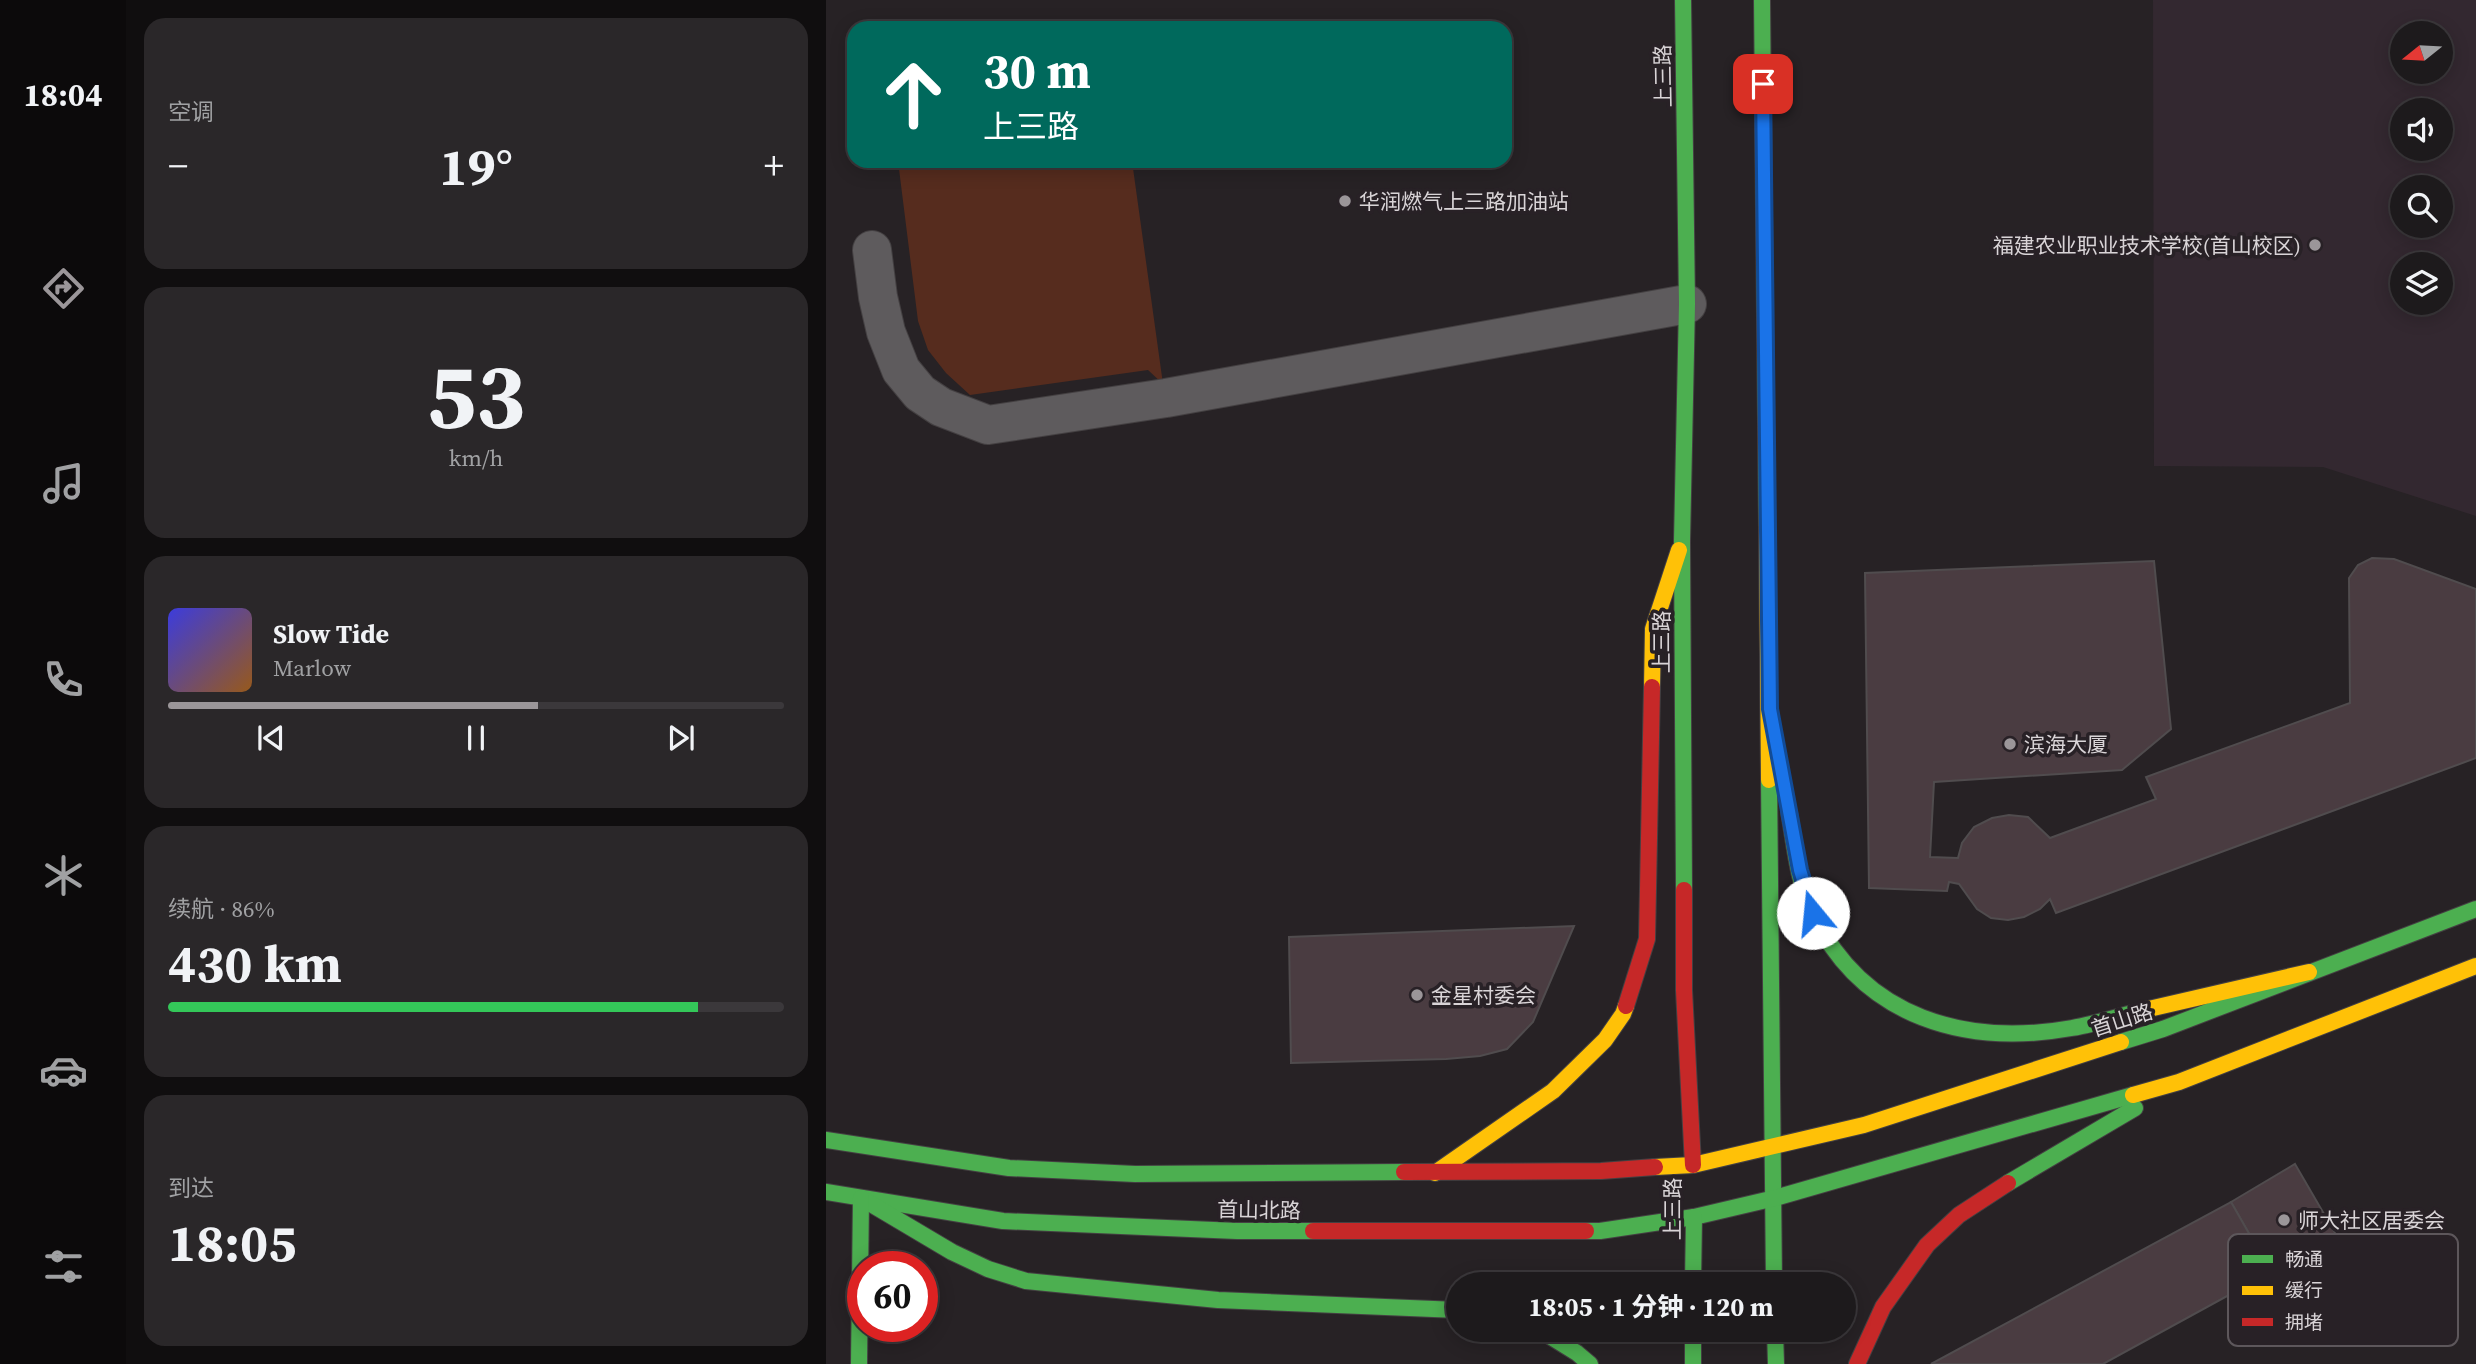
<!DOCTYPE html>
<html lang="zh">
<head>
<meta charset="utf-8">
<style>
	body { margin:0; font-family:"Source Serif 4","Noto Sans SC",serif; background:#2a2729; color:#f1f3f6; height:100vh; display:flex; flex-direction:column; font-size:26px; white-space:nowrap }
	* { box-sizing:border-box; margin:0 }
	p { font-size:23px; color:#a0a1a3 }
	.icon { flex:none; width:38px; height:38px; fill:none; stroke:currentColor; stroke-width:2; stroke-linecap:round; stroke-linejoin:round }
	.map { position:relative; flex:1; overflow:hidden }
	.sheet { display:flex; flex-direction:column; gap:18px; padding:18px; background:#100e0f; width:700px }
	.sheet>* { flex:none }
	.guide { position:absolute; left:21px; top:21px; width:665px; height:147px; border-radius:21px; box-shadow:0 4px 18px #0003,0 0 0 2px #3b383b; background:#00695c; color:#fff; overflow:hidden }
	.needle { width:46px; rotate:252deg }
	.tools { position:absolute; left:1564px; top:21px; display:grid; gap:14px }
	.tools a { display:grid; place-items:center; width:63px; height:63px; border-radius:50%; background:#1d1a1c; box-shadow:0 4px 18px #0003,0 0 0 2px #3b383b; font-size:35px }
	.speed { position:absolute; left:21px; top:1251px; display:flex; gap:14px; font-size:35px; font-weight:700; text-align:center }
	.speed>* { display:grid; place-content:center; width:91px; height:91px; border-radius:50%; background:#1d1a1c; box-shadow:0 4px 18px #0003,0 0 0 2px #3b383b; line-height:1 }
	.speed .limit { border:10px solid #d22; background:#fff; color:#111 }
	.pin { position:absolute; display:grid; place-items:center; width:60px; height:60px; color:#fff; margin:-30px; border-radius:14px; box-shadow:0 4px 10px #0006 }
	.me { position:absolute; width:77px; margin:-38px; rotate:343deg; stroke-linejoin:round; filter:drop-shadow(0 0 5px #0008) }
	.turn { display:flex; align-items:center; gap:24px; height:147px; padding:0 21px; font-size:32px }
	.turn .icon { width:91px; height:91px; stroke-width:2.5 }
	.turn b { display:block; font-size:49px; line-height:60px }
	.big { font-size:52px; font-weight:700; line-height:1.1 }
	.sheet .card { flex:1; display:flex; flex-direction:column; justify-content:center; gap:10px; min-width:0; padding:0 24px; border-radius:21px; background:#2a2729 }
	.sheet .dial { align-items:center; gap:0 }
	.dial b { font-size:91px; line-height:1 }
	.song { display:flex; align-items:center; gap:21px }
	.cover { width:84px; height:84px; border-radius:10px; background:linear-gradient(135deg,hsl(240 70% 55%),hsl(30 70% 35%)) }
	.played { height:7px; border-radius:4px; background:linear-gradient(90deg,#9b9699 60%,#3b383b 60%) }
	.keys { display:flex; justify-content:space-around; direction:ltr }
	.heat { display:flex; justify-content:space-between; align-items:center; font-size:38px; direction:ltr }
	.charge { height:10px; border-radius:5px; background:linear-gradient(90deg,#34c759 86%,#3b383b 0) }
	.trip { position:absolute; left:620px; top:1272px; width:410px; height:70px; border-radius:35px; background:#1d1a1c; box-shadow:0 4px 18px #0003,0 0 0 2px #3b383b; font-weight:700; line-height:70px; text-align:center }
	main { display:flex; flex:1; min-height:0 }
	.dock { display:flex; flex-direction:column; width:126px; justify-content:space-around; align-items:center; background:#0c0a0b; color:#a0a1a3 }
	.dock .icon { width:49px; height:49px }
	.dock .selected { color:#9b9699 }
	.dock b { font-size:32px; color:#f1f3f6 }
	.map>svg:first-child { display:block }
	.built { fill:#332830; fill-rule:evenodd }
	.green { fill:#562c1e }
	.building { fill:#4a3c41; stroke:#504c4e; stroke-width:2 }
	.lines { fill:none; stroke-linecap:round; stroke-linejoin:round }
	.street-casing { stroke:#444042; stroke-width:40 }
	.fast-casing { stroke:#444042; stroke-width:18 }
	.slow-casing { stroke:#444042; stroke-width:18 }
	.jam-casing { stroke:#444042; stroke-width:18 }
	.street { stroke:#5e5b5d; stroke-width:38 }
	.fast { stroke:#4caf50; stroke-width:16 }
	.slow { stroke:#ffc107; stroke-width:16 }
	.jam { stroke:#c62828; stroke-width:16 }
	.route-casing { stroke:#114b97; stroke-width:18 }
	.route { stroke:#1a73e8; stroke-width:12 }
	.poi-dot { fill:#9b9699; stroke:#282126; stroke-width:2.5 }
	.labels { text-anchor:middle; dominant-baseline:central; stroke-width:7; stroke-linejoin:round; paint-order:stroke }
	.street-label { font-size:21px; fill:#d9d4d7; stroke:#282126 }
	.poi-label { font-size:21px; fill:#d9d4d7; stroke:#282126; text-anchor:start }
	.key { fill:#282126; stroke:#5d575b; stroke-width:2 }
	.key-label { font-size:19px; fill:#d9d4d7 }
</style>
</head>
<body>
<main>
<nav class="dock">
<b>18:04</b>
<svg class="icon selected" aria-label="directions" viewBox="0 0 24 24"><path d="M12 3l9 9-9 9-9-9zM9 14v-3h6M13 9l2 2-2 2"/></svg>
<svg class="icon" aria-label="music" viewBox="0 0 24 24"><path d="M9 18V5l10-2v13"/><circle cx="6" cy="18" r="3"/><circle cx="16" cy="16" r="3"/></svg>
<svg class="icon" aria-label="phone" viewBox="0 0 24 24"><path d="M5 4h4l2 5-3 2q2 4 5 5l2-3 5 2v4C11 20 4 13 5 4z"/></svg>
<svg class="icon" aria-label="climate" viewBox="0 0 24 24"><path d="M12 3v18M4 7l16 10M4 17L20 7"/></svg>
<svg class="icon" aria-label="car" viewBox="0 0 24 24"><path d="M5 17H2v-5l4-1 3-4h7l3 4 3 1v5h-3M9 17h6M6 11h13"/><circle cx="7" cy="17" r="2"/><circle cx="17" cy="17" r="2"/></svg>
<svg class="icon" aria-label="filters" viewBox="0 0 24 24"><path d="M4 7h16M4 17h16"/><circle cx="9" cy="7" r="2"/><circle cx="15" cy="17" r="2"/></svg>
</nav>
<section class="sheet">
<div class="card"><p>空调</p>
<div class="heat"><a>−</a><b class="big">19°</b><a>+</a></div>
</div>
<div class="card dial"><b>53</b><p>km/h</p></div>
<div class="card">
<div class="song"><i class="cover"></i><div><b>Slow Tide</b><p>Marlow</p></div></div>
<div class="played"></div>
<div class="keys"><svg class="icon" aria-label="previous" viewBox="0 0 24 24"><path d="M18 5L8 12l10 7zM5 5v14"/></svg><svg class="icon" aria-label="pause" viewBox="0 0 24 24"><path d="M8 5v14M16 5v14"/></svg><svg class="icon" aria-label="next" viewBox="0 0 24 24"><path d="M6 5l10 7-10 7zM19 5v14"/></svg></div>
</div>
<div class="card"><p>续航 · 86%</p><b class="big">430 km</b><div class="charge"></div></div>
<div class="card"><p>到达</p><b class="big">18:05</b></div>
</section>
<div class="map">
<svg width="1650" height="1364" viewBox="0 0 1650 1364">
	<rect width="100%" height="100%" fill="#272225"/>
	<path class="built" d="M1327,0h323v516l-153,-49 -169,-1zM1577,33h38v39h-38zM1577,110h38v39h-38zM1577,187h38v39h-38zM1577,264h38v39h-38z"/>
	<polygon class="green" points="72,161 245,161 247,164 260,161 306,161 337,384 322,370 144,395 120,373 102,350 92,321"/>
	<g class="building">
		<polygon points="1546,558 1568,559 1650,589 1650,758 1230,913 1224,899 1214,909 1198,917 1182,920 1165,918 1151,909 1133,884 1123,882 1121,891 1043,888 1039,573 1328,561 1345,729 1296,770 1108,782 1104,857 1132,858 1136,843 1148,827 1166,818 1183,815 1202,817 1224,838 1330,799 1320,777 1524,703 1523,578 1532,565"/>
		<polygon points="748,926 707,1022 681,1049 654,1056 620,1059 465,1063 463,937"/>
		<polygon points="1469,1164 1512,1238 1445,1272 1405,1202"/>
		<polygon points="1405,1202 1445,1272 1277,1364 1105,1364"/>
	</g>
	<g class="lines">
		<g class="street-casing">
			<polyline id="street" points="46,250 52,297 60,332 75,370 94,393 115,407 162,425 340,398 861,304"/>
		</g>
		<g class="fast-casing">
			<g id="fast">
				<polyline points="857,0 861,304 856,541 858,890"/>
				<polyline points="936,0 941,529"/>
				<polyline points="943,780 948,1284"/>
				<path d="M963,812c6,35 9,72 25,104 50,102 152,131 258,112 23,-4 45,-11 68,-17"/>
				<polyline points="1295,1042 1337,1029 1650,909"/>
				<polyline points="0,1140 183,1168 309,1174 578,1172"/>
				<polyline points="1182,1183 1309,1108"/>
				<polyline points="0,1192 177,1221 411,1231 487,1231"/>
				<polyline points="35,1198 126,1252 162,1269 200,1281 392,1300 632,1310"/>
				<polyline points="760,1231 774,1231 868,1217 949,1198 1307,1095"/>
				<polyline points="867,1284 868,1217"/>
				<polyline points="714,1330 751,1353 764,1364"/>
				<polyline points="867,1330 867,1364"/>
				<polyline points="949,1330 950,1364"/>
				<polyline points="33,1364 35,1198"/>
			</g>
		</g>
		<g class="slow-casing">
			<g id="slow">
				<polyline points="941,529 943,780"/>
				<polyline points="826,687 827,629 853,550"/>
				<polyline points="1314,1011 1483,972"/>
				<polyline points="1307,1095 1353,1082 1650,966"/>
				<polyline points="829,1167 867,1165 1038,1125 1295,1042"/>
				<polyline points="609,1173 727,1091 779,1040 797,1014 800,1006"/>
			</g>
		</g>
		<g class="jam-casing">
			<g id="jam">
				<polyline points="858,890 858,990 867,1165"/>
				<polyline points="800,1006 821,939 826,687"/>
				<polyline points="578,1172 775,1171 829,1167"/>
				<polyline points="487,1231 760,1231"/>
				<polyline points="1031,1364 1057,1307 1101,1245 1133,1215 1182,1183"/>
			</g>
		</g>
		<use href="#street" class="street"/>
		<use href="#fast" class="fast"/>
		<use href="#slow" class="slow"/>
		<use href="#jam" class="jam"/>
	</g>
	<g class="lines">
		<g class="route-casing">
			<polyline id="route" points="937,84 944,709 974,870 987,913"/>
		</g>
		<use href="#route" class="route"/>
	</g>
	<g class="poi-dot">
		<circle cx="519" cy="201" r="7"/>
		<circle cx="1489" cy="245" r="7"/>
		<circle cx="1184" cy="744" r="7"/>
		<circle cx="591" cy="995" r="7"/>
		<circle cx="1458" cy="1220" r="7"/>
	</g>
	<g class="labels">
		<g class="street-label">
			<text transform="translate(837 76) rotate(-91)">上三路</text>
			<text transform="translate(835 642) rotate(-90)">上三路</text>
			<text transform="translate(1296 1020) rotate(-18)">首山路</text>
			<text transform="translate(846 1209) rotate(-90)">上三路</text>
			<text transform="translate(433 1210) rotate(1)">首山北路</text>
		</g>
		<g class="poi-label">
			<text x="533" y="201">华润燃气上三路加油站</text>
			<text x="1475" y="245" text-anchor="end">福建农业职业技术学校(首山校区)</text>
			<text x="1198" y="744">滨海大厦</text>
			<text x="605" y="995">金星村委会</text>
			<text x="1472" y="1220">师大社区居委会</text>
		</g>
	</g>
	<rect x="1402" y="1234" width="230" height="112" rx="10" class="key"/>
	<rect x="1416" y="1255" width="31" height="8" fill="#4caf50"/>
	<rect x="1416" y="1286" width="31" height="9" fill="#ffc107"/>
	<rect x="1416" y="1318" width="31" height="8" fill="#c62828"/>
	<g class="key-label">
		<text x="1459" y="1266">畅通</text>
		<text x="1459" y="1297">缓行</text>
		<text x="1459" y="1329">拥堵</text>
	</g>
</svg>
<div class="tools">
<a><svg class="needle" viewBox="-14 -14 28 28"><path d="M0-13l5 13h-10z" fill="#e53935"/><path d="M0 13l5-13h-10z" fill="#a0a1a3"/></svg></a>
<a><svg class="icon" aria-label="sound" viewBox="0 0 24 24"><path d="M4 9h4l5-4v14l-5-4H4zM17 9q2 3 0 6"/></svg></a>
<a><svg class="icon" aria-label="search" viewBox="0 0 24 24"><circle cx="10" cy="10" r="6"/><path d="M15 15l6 6"/></svg></a>
<a><svg class="icon" aria-label="layers" viewBox="0 0 24 24"><path d="M12 4l9 5-9 5-9-5zM3 14l9 5 9-5"/></svg></a>
</div>
<div class="speed"><div class="limit">60</div></div>
<div class="pin" style="left:937px;top:84px;background:#d93025"><svg class="icon" aria-label="arrive" viewBox="0 0 24 24"><path d="M6 21V4h12l-3 4 3 4H6"/></svg></div>
<svg class="me" style="left:987px;top:913px" viewBox="-20 -20 40 40"><circle r="19" fill="#fff"/><path d="M0-13L10 11 0 6-10 11z" fill="#1a73e8"/></svg>
<div class="trip">18:05 · 1 分钟 · 120 m</div>
<div class="guide">
<div class="turn"><svg class="icon" aria-label="ahead" viewBox="0 0 24 24"><path d="M12 20V5M6 11l6-6 6 6"/></svg><div><b>30 m</b>上三路</div></div>
</div>
</div>
</main>
</body>
</html>
